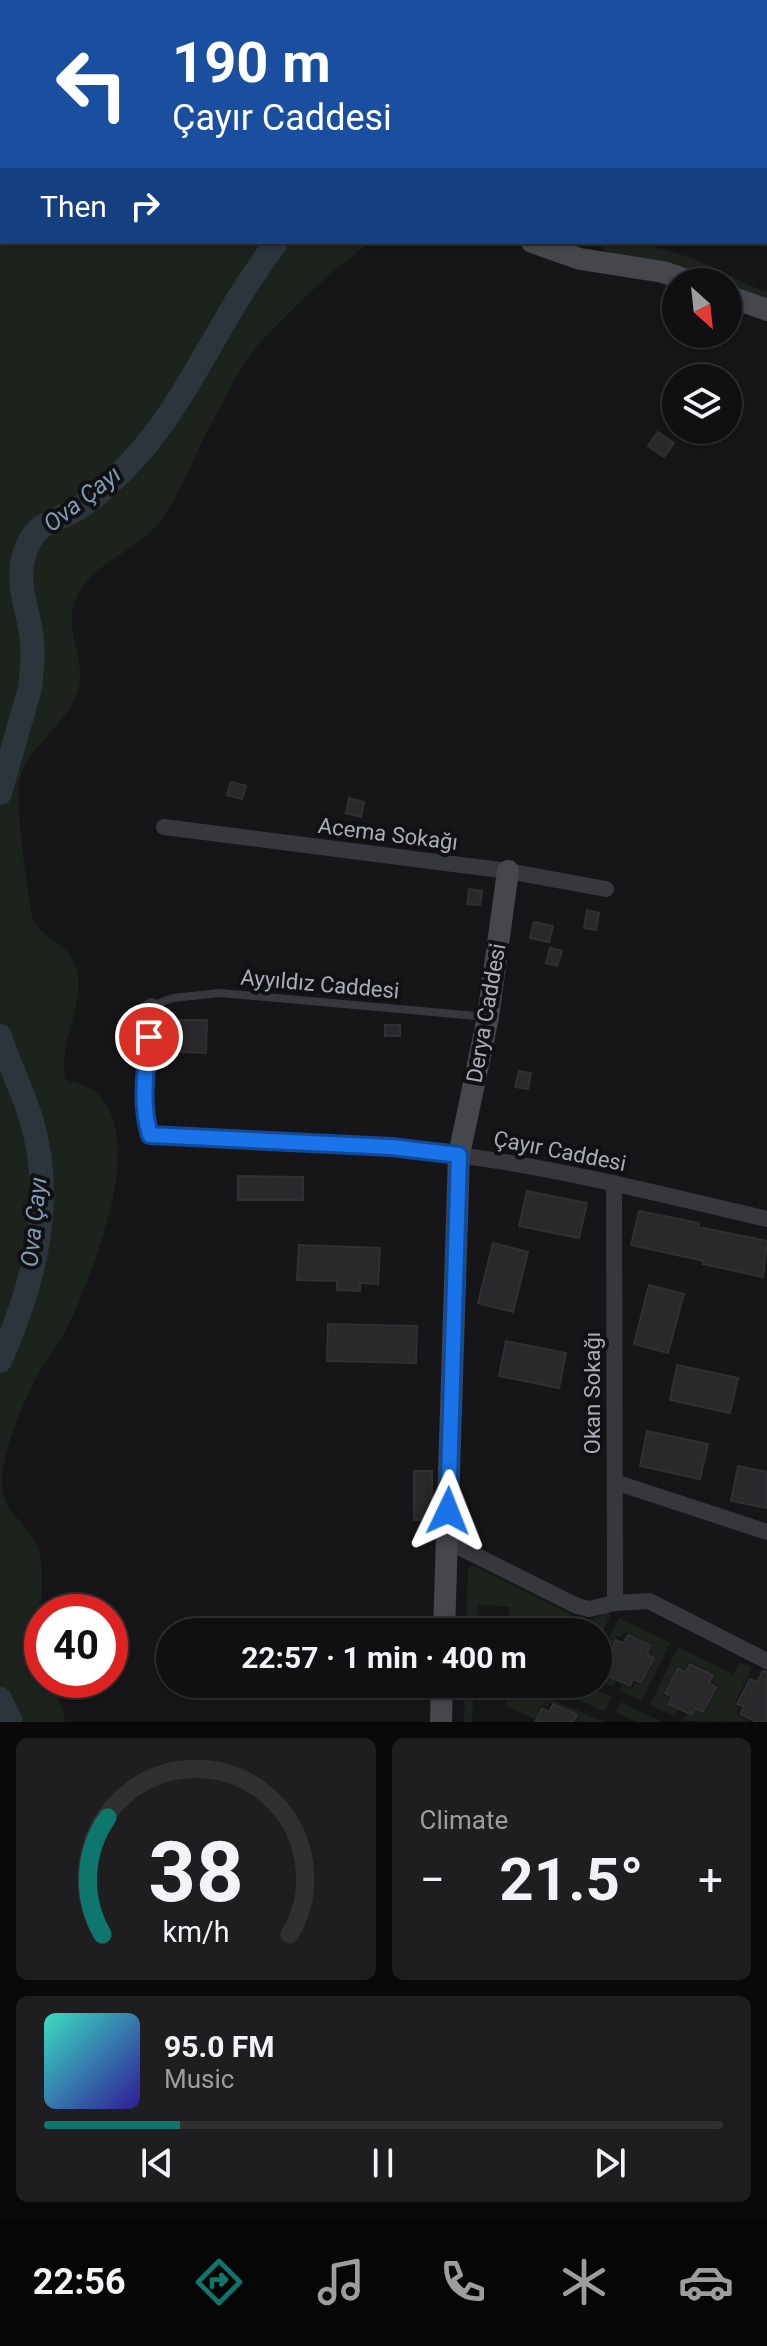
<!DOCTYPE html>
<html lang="en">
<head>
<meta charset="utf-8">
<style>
	body { margin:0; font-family:Roboto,sans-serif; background:#1e1e20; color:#f1f3f6; height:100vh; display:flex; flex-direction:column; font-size:30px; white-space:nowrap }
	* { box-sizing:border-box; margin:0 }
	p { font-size:26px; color:#9c9d9f }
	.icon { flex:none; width:44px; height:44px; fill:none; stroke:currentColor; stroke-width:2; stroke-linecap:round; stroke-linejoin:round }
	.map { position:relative; height:1722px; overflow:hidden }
	.side { display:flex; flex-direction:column; gap:16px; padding:16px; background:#09090a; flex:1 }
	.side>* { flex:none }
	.top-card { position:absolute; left:0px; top:0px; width:768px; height:244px; box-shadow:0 2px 6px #0004,0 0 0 2px #303032; background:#1a4fa0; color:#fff; overflow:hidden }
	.needle { width:52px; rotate:153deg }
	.controls { position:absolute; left:662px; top:268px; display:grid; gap:16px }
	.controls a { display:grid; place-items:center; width:80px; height:80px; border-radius:50%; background:#101012; box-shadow:0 2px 6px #0004,0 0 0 2px #303032; font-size:40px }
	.speed { position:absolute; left:24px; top:1594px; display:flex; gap:16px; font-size:40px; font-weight:700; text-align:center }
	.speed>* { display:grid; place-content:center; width:104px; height:104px; border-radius:50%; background:#101012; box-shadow:0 2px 6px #0004,0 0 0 2px #303032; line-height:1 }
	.speed .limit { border:12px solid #d22; background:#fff; color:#111 }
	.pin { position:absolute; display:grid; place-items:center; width:68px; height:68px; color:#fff; margin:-34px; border:4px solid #fff; border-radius:50%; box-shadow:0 2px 8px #0007 }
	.me { position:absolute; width:88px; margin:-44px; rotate:2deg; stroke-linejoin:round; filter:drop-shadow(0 0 6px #0008) }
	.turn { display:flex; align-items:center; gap:28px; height:168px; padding:0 40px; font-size:36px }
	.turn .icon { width:104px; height:104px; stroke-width:2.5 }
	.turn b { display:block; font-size:56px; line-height:68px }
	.then { display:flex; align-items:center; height:76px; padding:0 40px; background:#0003; gap:16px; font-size:30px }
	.big { font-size:60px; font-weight:700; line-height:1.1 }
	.side .widget { flex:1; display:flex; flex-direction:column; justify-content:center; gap:12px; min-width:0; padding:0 28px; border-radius:12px; background:#1e1e20 }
	.side .dial { align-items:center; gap:0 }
	.dial svg { height:208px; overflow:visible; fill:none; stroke:#303032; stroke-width:7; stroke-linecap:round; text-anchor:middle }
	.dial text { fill:#f1f3f6; stroke:none }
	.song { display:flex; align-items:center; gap:24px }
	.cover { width:96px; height:96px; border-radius:12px; background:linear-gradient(135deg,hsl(170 70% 55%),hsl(250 70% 35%)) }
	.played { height:8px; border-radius:4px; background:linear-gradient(90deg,#0f766e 20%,#303032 20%) }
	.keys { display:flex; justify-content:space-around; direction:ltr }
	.heat { display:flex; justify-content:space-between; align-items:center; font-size:44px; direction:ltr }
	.side .tiles { flex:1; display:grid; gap:16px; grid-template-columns:1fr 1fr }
	.widget:last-child { grid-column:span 2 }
	.trip { position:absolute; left:156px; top:1618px; width:456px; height:80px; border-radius:40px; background:#101012; box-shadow:0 2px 6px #0004,0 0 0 2px #303032; font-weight:700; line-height:80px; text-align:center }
	.menu { display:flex; height:128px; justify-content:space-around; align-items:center; background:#060607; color:#9c9d9f }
	.menu .icon { width:56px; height:56px }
	.menu .active { color:#0f766e }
	.menu b { font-size:36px; color:#f1f3f6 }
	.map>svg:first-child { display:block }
	.green { fill:#1c231d }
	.water { fill:#2c353c }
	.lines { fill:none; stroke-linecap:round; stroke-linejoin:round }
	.river { stroke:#2c353c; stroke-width:24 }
	.building { fill:#29292c; stroke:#303034; stroke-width:2 }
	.lane { stroke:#37383d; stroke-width:8 }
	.street { stroke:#37383d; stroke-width:16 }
	.secondary { stroke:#45474d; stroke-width:22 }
	.route-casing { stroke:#114b97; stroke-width:20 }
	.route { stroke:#1a73e8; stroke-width:14 }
	.labels { text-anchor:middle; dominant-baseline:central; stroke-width:8; stroke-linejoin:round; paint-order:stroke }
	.street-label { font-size:22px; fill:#a8adb8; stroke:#111113 }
	.water-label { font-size:24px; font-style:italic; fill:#7f9bb3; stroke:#111113 }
</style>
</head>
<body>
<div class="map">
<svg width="767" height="1722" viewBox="0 0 767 1722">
	<rect width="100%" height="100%" fill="#161618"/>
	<g class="green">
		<path d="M0,0h382l-380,2v240h265l-2,7 11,13 12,-20h83c-33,23 -63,52 -91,80 -8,9 -18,17 -25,27 -17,22 -30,49 -43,73 -16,29 -34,77 -54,102 -24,30 -68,38 -83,77 -10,26 7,52 5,78 -3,38 -44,60 -58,92 -10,25 6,120 11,150 13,20 38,23 44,49 8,37 -21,78 -11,110 10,3 20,5 28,11 55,44 0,178 -23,229 -11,24 -29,43 -40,68 -12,26 -25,57 -29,86 -2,39 19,42 33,67 12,24 5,59 5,84 1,19 2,37 2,55h10l14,42h-66z"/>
		<polygon points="458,0 601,0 600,2"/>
		<path d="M607,242c37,0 69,9 103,24 19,9 36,20 57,25v14l-39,-14v-9h-22l-100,-28 -4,-7z"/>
		<polygon points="471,1567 475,1567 581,1620 592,1620 607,1612 611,1614 598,1641 598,1632 559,1632 549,1625 544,1632 537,1630 536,1632 508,1632 509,1607 478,1605 476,1632 466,1632 468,1570"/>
		<polygon points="619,1618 670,1643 641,1701 620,1690 623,1685 632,1689 635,1683 642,1685 656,1657 649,1654 653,1646 625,1632 621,1637 617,1636 601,1666 607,1670 605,1675 616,1680 613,1687 598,1680 598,1660"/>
		<polygon points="678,1647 733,1674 740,1662 752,1668 734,1705 739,1708 736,1714 749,1722 683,1721 686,1714 693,1717 696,1710 704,1714 718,1685 712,1682 715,1674 689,1661 684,1669 677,1666 663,1694 669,1698 666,1704 677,1710 674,1716 650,1705"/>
		<polygon points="465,1684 474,1684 472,1722 464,1722"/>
		<polygon points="506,1684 514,1684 605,1722 579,1722 576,1721 579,1715 551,1702 548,1707 541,1705 535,1719 505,1706"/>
		<polygon points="538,1684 584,1684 611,1697 605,1711"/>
		<polygon points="621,1702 662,1722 637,1722 616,1712"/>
	</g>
	<polygon class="water" points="267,242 288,242 276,262 272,261 265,248"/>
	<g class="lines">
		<g class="river">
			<polyline points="562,2 564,0"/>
			<path d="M0,793l30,-105c2,-19 4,-37 1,-55 -4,-27 -15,-50 -7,-78 11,-34 27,-31 53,-46 20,-12 39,-31 55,-48 40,-43 65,-93 94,-142 15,-27 33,-52 50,-77"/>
			<path d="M0,1036c9,30 24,57 32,86 24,82 1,164 -32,239"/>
			<polyline points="0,1699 11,1722"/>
		</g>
	</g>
	<g class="building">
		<polygon points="658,432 674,443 664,457 648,446"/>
		<polygon points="231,782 246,786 242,799 227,795"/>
		<polygon points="349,798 364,802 361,817 346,813"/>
		<polygon points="469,889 482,891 480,905 467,904"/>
		<polygon points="587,910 599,913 596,930 584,928"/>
		<polygon points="534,922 553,926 549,942 530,938"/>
		<polygon points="550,948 562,951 557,966 546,963"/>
		<polygon points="180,1020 207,1020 206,1053 180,1052"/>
		<rect x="385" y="1025" width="15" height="11"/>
		<polygon points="519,1071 531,1073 528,1089 515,1087"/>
		<polygon points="238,1176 303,1177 303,1200 238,1200"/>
		<polygon points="527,1191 587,1203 579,1238 519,1226"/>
		<polygon points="639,1211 699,1223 698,1227 767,1241 763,1277 703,1264 704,1261 631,1245"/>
		<polygon points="493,1243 528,1252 513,1312 478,1303"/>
		<polygon points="299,1245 380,1248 378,1284 360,1283 360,1291 337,1290 337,1281 297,1280"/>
		<polygon points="649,1285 684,1294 668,1353 634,1344"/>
		<polygon points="328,1324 417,1326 416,1363 327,1361"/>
		<polygon points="506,1341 566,1353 559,1388 499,1376"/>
		<polygon points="677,1365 738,1378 730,1413 670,1400"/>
		<polygon points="647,1431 708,1444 700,1479 640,1466"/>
		<polygon points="738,1466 767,1472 767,1508 731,1501"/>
		<rect x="414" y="1471" width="18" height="49"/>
		<polygon points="628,1635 651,1646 647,1654 654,1658 641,1683 633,1679 630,1686 606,1675 610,1668 603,1665 616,1640 623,1643"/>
		<polygon points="690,1664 713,1675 709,1683 716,1687 703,1712 695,1708 692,1715 668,1704 672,1697 665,1693 678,1668 685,1672"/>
		<polygon points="763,1671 767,1672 767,1722 757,1722 740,1714 744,1707 737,1704 750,1679 757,1682"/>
		<polygon points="553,1704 577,1715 573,1722 535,1722 542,1708 549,1712"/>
	</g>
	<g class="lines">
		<polyline class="lane" points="151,1006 173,998 220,993 488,1017"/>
		<g class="street">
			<polyline points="164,827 508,871 606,889"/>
			<path d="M151,1006c-3,42 -13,88 -1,129 103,5 206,6 308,20 104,14 207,40 309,64"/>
			<polyline points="614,1183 615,1603"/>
			<polyline points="615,1482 767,1532"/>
			<polyline points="447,1541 577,1606 589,1609 615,1603 649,1601 767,1661"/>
		</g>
		<g class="secondary">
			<polyline points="0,88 2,89"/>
			<polyline points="532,242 580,259 663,272 692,282"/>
			<polyline points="728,296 767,310"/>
			<polyline points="444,1632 459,1155 488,1017 508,871"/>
			<polyline points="441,1722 442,1684"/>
		</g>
	</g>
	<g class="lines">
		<g class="route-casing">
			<path id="route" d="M149,1037c-3,33 -9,66 1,98l241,12 68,8 -11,356"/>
		</g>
		<use href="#route" class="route"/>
	</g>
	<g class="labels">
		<g class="street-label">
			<text transform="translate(388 834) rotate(7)">Acema Sokağı</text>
			<text transform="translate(320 984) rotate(5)">Ayyıldız Caddesi</text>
			<text transform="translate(486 1013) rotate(-80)">Derya Caddesi</text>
			<text transform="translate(560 1151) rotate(11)">Çayır Caddesi</text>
			<text transform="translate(592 1393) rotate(-90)">Okan Sokağı</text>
		</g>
		<g class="water-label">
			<text transform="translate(82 499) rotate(-38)">Ova Çayı</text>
			<text transform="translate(34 1222) rotate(-84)">Ova Çayı</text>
		</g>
	</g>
</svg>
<div class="controls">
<a><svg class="needle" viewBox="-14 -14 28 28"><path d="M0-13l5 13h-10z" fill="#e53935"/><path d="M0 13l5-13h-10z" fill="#9c9d9f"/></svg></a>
<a><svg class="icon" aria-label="layers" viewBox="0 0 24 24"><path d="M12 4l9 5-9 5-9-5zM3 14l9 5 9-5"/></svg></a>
</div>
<div class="speed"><div class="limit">40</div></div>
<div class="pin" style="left:149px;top:1037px;background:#d93025"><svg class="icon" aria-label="arrive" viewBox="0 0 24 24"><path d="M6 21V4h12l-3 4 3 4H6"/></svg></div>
<svg class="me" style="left:448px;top:1511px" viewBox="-20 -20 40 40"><path d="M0-17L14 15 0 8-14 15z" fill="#1a73e8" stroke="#fff" stroke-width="4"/></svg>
<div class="trip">22:57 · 1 min · 400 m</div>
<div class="top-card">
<div class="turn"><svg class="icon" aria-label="left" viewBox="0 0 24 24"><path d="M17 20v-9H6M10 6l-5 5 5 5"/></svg><div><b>190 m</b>Çayır Caddesi</div></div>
<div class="then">Then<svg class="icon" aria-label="right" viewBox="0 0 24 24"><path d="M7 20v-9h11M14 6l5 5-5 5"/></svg></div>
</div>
</div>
<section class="side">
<div class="tiles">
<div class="widget dial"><svg viewBox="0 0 100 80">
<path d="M14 69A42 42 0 1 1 86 69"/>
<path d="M14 69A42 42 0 0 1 16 24" stroke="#0f766e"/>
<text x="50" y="56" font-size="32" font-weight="700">38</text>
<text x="50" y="72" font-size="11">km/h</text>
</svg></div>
<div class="widget"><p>Climate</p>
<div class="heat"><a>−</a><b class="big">21.5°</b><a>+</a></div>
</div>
<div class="widget">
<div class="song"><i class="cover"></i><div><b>95.0 FM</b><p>Music</p></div></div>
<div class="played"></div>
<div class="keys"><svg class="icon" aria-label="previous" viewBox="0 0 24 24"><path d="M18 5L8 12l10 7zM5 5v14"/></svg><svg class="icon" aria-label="pause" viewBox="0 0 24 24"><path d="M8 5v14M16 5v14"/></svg><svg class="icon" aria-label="next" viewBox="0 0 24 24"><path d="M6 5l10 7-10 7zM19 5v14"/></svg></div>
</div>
</div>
</section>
<nav class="menu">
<b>22:56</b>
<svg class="icon active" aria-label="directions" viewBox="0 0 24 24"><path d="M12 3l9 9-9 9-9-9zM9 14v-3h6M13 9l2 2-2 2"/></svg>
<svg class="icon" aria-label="music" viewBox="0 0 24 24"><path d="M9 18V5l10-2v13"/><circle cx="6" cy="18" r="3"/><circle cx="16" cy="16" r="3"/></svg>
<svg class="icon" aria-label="phone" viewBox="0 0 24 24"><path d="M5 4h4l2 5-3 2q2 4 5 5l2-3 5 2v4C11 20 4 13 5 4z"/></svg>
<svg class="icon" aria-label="climate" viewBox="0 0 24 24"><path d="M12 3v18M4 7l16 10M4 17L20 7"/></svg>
<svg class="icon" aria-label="car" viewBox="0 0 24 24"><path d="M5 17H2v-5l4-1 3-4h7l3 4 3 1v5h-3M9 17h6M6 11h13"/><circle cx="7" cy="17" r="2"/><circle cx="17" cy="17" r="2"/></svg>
</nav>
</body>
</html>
